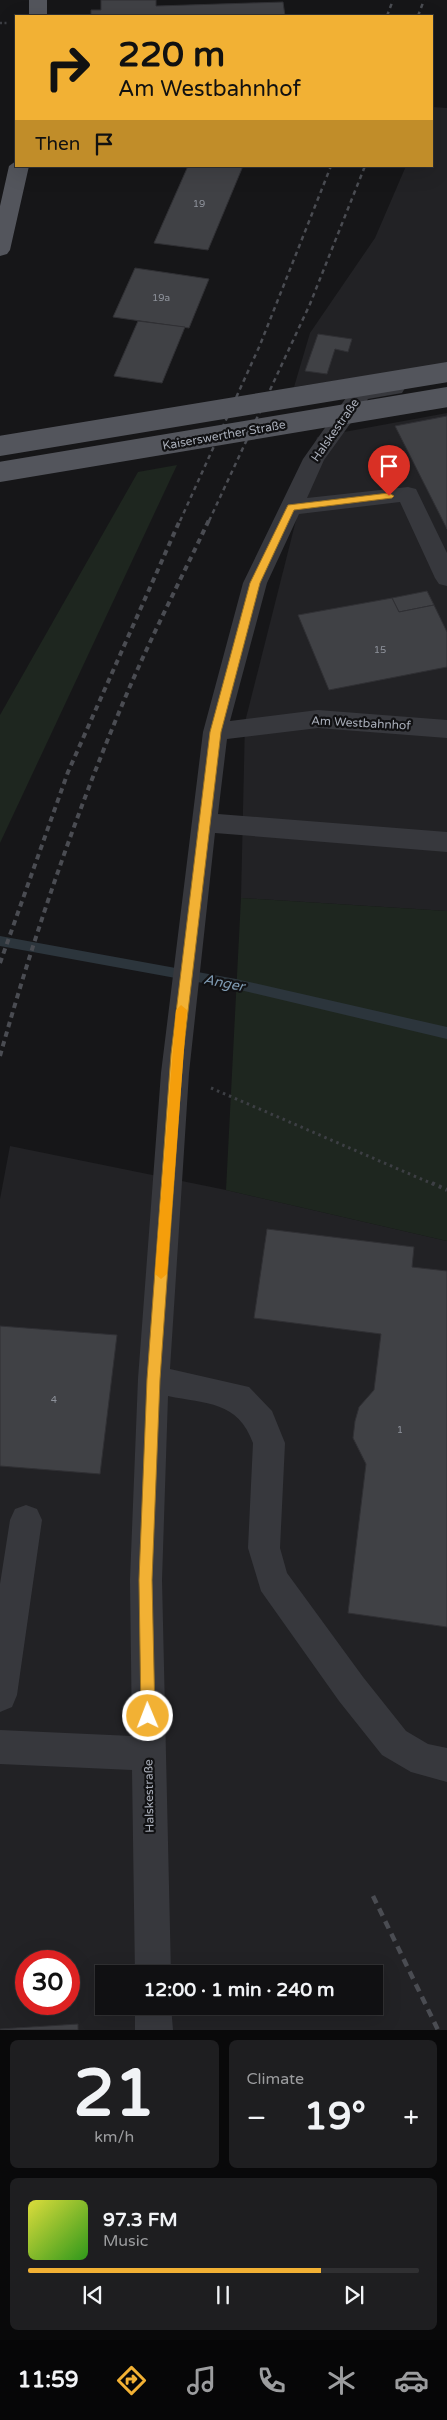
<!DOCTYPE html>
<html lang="en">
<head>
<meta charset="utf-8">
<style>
	body { margin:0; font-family:"Varela Round",sans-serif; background:#1e1e20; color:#f1f3f6; height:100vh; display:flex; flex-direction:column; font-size:19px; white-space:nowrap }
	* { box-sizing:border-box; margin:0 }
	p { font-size:16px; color:#9c9d9f }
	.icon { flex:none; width:28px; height:28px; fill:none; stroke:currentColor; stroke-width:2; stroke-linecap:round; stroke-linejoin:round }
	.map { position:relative; height:2030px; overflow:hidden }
	.side { display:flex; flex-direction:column; gap:10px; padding:10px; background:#09090a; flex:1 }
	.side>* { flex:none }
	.banner { position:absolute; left:15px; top:15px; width:418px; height:152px; border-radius:0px; box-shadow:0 5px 20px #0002,0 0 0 1px #303032; background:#f2b134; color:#111; overflow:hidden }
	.speed { position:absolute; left:15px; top:1950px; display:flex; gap:10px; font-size:25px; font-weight:700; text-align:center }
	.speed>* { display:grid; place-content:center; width:65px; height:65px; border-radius:50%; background:#101012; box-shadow:0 5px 20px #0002,0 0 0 1px #303032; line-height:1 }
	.speed .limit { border:8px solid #d22; background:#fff; color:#111 }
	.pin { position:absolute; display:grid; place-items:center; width:42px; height:42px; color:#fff; margin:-51px -21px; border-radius:50% 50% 50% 0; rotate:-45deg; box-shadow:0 0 5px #0007 }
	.pin .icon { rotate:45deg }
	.me { position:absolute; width:55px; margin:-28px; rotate:359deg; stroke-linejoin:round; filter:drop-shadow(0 0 4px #0008) }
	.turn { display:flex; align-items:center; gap:18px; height:105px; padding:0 20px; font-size:22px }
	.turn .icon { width:65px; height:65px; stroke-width:2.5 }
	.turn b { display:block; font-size:35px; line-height:42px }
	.then { display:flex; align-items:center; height:48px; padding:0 20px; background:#0003; gap:10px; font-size:19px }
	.big { font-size:38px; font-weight:700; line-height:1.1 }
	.side .tile { flex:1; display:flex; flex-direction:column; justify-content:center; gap:8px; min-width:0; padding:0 18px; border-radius:8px; background:#1e1e20 }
	.side .dial { align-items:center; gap:0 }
	.dial b { font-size:65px; line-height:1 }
	.song { display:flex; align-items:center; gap:15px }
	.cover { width:60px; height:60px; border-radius:8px; background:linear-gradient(135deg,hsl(60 70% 55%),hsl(110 70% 35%)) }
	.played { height:5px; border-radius:2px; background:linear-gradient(90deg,#f2b134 75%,#303032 75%) }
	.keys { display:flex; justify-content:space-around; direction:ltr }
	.heat { display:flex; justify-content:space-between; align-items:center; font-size:28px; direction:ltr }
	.side .tiles { flex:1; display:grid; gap:10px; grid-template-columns:1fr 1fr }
	.tile:last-child { grid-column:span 2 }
	.trip { position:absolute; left:95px; top:1965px; width:288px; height:50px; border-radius:0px; background:#101012; box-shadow:0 5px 20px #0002,0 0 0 1px #303032; font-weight:700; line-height:50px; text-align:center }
	.tab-bar { display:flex; height:80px; justify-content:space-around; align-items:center; background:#060607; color:#9c9d9f }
	.tab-bar .icon { width:35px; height:35px }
	.tab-bar .selected { color:#f2b134 }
	.tab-bar b { font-size:22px; color:#f1f3f6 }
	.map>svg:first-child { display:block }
	.built { fill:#222225; fill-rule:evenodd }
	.green { fill:#1e261f }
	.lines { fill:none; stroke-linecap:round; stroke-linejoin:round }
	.stream { fill:#2c353c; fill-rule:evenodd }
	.building { fill:#404145; stroke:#303034 }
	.path-far2 { stroke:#3d3f44; stroke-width:2.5; stroke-dasharray:2 2.5; stroke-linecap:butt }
	.path-far1 { stroke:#3d3f44; stroke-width:3; stroke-dasharray:2.5 4; stroke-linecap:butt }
	.path { stroke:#3d3f44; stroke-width:4; stroke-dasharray:3 4.5; stroke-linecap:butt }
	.minor { fill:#37383d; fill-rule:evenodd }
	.major { fill:#53555c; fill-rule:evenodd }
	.rail-far2 { stroke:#4a4c52; stroke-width:2.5; stroke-dasharray:4.5 4; stroke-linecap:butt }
	.rail-far1 { stroke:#4a4c52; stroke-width:4; stroke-dasharray:5.5 4.5; stroke-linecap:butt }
	.rail { stroke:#4a4c52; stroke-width:4.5; stroke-dasharray:8 6; stroke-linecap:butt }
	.major-bridge { stroke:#53555c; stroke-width:20 }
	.route { fill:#f2b134; stroke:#9d7322 }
	.slow { fill:#f59e0b }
	.labels { text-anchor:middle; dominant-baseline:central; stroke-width:4.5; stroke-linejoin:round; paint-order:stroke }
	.number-label { font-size:10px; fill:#8e929b }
	.street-label { font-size:12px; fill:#a8adb8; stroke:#111113 }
	.water-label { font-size:14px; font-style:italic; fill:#7f9bb3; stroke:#111113 }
</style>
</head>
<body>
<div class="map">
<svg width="447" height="2030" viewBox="0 0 447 2030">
	<rect width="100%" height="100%" fill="#161618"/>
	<g class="built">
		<polygon points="432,107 447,108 447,364 294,387 310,333 375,238 406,166 431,166"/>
		<polygon points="447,413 447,911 241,898 245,722 317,437"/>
		<path d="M10,1146l216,44 221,51v789h-447v-831zM26,1961h43v43h-43zM104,1974h270v32h-270z"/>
	</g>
	<g class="green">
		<polygon points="177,465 0,843 0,715 138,472"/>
		<polygon points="241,898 447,911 447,1241 226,1190"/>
	</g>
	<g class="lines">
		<polygon class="stream" points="0,936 236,979 447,1027 447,1039 236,989 0,946"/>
	</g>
	<g class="building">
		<polygon points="101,0 156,0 156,6 283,2 285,16 91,16 91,10 101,10"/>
		<polygon points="188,166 243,166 208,250 154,243"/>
		<polygon points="135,268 209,279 189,328 113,317"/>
		<polygon points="138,321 185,327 162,383 114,376"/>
		<polygon points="318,334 352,339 348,352 335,349 327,374 305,371"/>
		<polygon points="447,416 447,529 395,426"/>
		<polygon points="427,591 434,605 399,612 392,598"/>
		<polygon points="392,598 399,612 434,605 447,632 447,667 329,690 298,615"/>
		<polygon points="267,1229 414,1247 412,1267 447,1271 447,1627 348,1613 366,1464 353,1438 355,1421 359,1407 374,1390 381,1334 254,1318"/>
		<polygon points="0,1326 117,1335 100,1474 0,1466"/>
		<polygon points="78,2024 78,2030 0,2030 0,2029"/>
	</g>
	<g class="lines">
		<polyline class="path-far2" points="0,23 8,23"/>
		<polyline class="path-far1" points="211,1088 435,1185"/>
		<polyline class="path" points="432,1183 447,1190"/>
		<g class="minor">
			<path d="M394,381l8,2 3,5 -3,5 -34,6 -44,61 -17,38 101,-11 8,2 31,64v33l-8,-2 -4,-6 -35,-76 -101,12 -32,69 -37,138 88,-11 129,10v18l-129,-10 -91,11 -9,75 229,18v20l-232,-19 -26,240 -19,296 79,18 23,24 13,32 -5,105 7,25 76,104 43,54 22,13 19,4v34l-36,-10 -29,-17 -43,-54 -78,-110 -13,-43 5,-105c-15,-42 -47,-39 -85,-47l-6,184 9,394h-36l-3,-204 -132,-6v-34l132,6 -2,-156 8,-201 23,-306 42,-341 40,-149 60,-124 50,-71z"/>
			<polygon points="26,1505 37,1509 42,1520 17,1695 12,1707 0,1712 0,1584 10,1520 15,1509"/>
			<polygon points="135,2006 171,2006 173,2030 135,2030"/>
		</g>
		<g class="major">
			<rect x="29" y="0" width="18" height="16"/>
			<polygon points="16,161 16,166 29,166 10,250 7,254 0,256 0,206 9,166"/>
		</g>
		<g class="rail-far2">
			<polyline points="387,16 393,0"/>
			<polyline points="418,16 424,0"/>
			<polyline points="180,521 260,345 331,166"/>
			<polyline points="209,521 310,304 365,166"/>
		</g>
		<g class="rail-far1">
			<polyline points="0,963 68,772 180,520"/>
			<path d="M0,1056c35,-124 77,-246 128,-365 25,-58 54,-114 81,-171"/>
		</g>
		<polyline class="rail" points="373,1896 438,2030"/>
		<g class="major-bridge">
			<polyline points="0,446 447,372"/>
			<polyline points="0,472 447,397"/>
		</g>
	</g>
	<polygon class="route" points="389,493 394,496 392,498 294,510 260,583 221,732 183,1054 160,1379 152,1580 155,1716 153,1721 148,1723 143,1721 141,1716 139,1580 147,1379 171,1054 210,732 250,583 288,505"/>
	<polygon class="slow" points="181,1005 187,1010 167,1274 161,1279 155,1274 176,1010"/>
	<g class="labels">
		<g class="number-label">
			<text x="199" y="204">19</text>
			<text x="161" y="298">19a</text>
			<text x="380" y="650">15</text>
			<text x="54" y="1400">4</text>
			<text x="400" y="1430">1</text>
		</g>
		<g class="street-label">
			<text transform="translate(335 430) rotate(-55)">Halskestraße</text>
			<text transform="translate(224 435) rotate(-10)">Kaiserswerther Straße</text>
			<text transform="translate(361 723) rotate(3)">Am Westbahnhof</text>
			<text transform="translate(149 1796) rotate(-91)">Halskestraße</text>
		</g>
		<g class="water-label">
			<text transform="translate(224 983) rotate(11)">Anger</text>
		</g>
	</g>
</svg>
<div class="speed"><div class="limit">30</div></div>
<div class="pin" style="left:389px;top:496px;background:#d93025"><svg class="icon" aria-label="arrive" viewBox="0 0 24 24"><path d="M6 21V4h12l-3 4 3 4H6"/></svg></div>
<svg class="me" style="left:148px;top:1716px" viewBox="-20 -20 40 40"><circle r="17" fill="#f2b134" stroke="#fff" stroke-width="3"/><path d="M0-11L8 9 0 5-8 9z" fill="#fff"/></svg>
<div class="trip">12:00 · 1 min · 240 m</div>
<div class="banner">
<div class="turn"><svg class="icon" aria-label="right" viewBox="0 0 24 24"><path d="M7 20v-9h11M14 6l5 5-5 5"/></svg><div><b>220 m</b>Am Westbahnhof</div></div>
<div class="then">Then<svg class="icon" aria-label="arrive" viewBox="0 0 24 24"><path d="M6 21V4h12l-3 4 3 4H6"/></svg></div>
</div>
</div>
<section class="side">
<div class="tiles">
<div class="tile dial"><b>21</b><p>km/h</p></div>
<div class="tile"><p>Climate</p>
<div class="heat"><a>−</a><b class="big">19°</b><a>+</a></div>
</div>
<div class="tile">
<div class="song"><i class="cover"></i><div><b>97.3 FM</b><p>Music</p></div></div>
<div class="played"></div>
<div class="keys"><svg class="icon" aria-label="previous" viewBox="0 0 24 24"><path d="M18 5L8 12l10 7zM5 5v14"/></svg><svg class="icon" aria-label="pause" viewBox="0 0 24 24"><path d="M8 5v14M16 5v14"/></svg><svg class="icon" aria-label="next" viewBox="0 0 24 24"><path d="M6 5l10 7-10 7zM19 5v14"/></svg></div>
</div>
</div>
</section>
<nav class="tab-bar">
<b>11:59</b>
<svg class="icon selected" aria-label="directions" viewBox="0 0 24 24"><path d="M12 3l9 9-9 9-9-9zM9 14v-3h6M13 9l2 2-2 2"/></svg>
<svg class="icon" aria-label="music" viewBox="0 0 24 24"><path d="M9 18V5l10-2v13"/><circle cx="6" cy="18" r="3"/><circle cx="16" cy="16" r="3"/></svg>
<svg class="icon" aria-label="phone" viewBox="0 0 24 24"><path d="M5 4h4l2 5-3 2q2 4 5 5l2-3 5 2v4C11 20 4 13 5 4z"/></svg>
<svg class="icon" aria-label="climate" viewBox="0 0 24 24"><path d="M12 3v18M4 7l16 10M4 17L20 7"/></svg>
<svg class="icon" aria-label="car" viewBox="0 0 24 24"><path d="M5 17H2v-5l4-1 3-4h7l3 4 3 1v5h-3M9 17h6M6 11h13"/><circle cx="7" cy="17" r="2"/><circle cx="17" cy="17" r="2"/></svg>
</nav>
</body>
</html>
